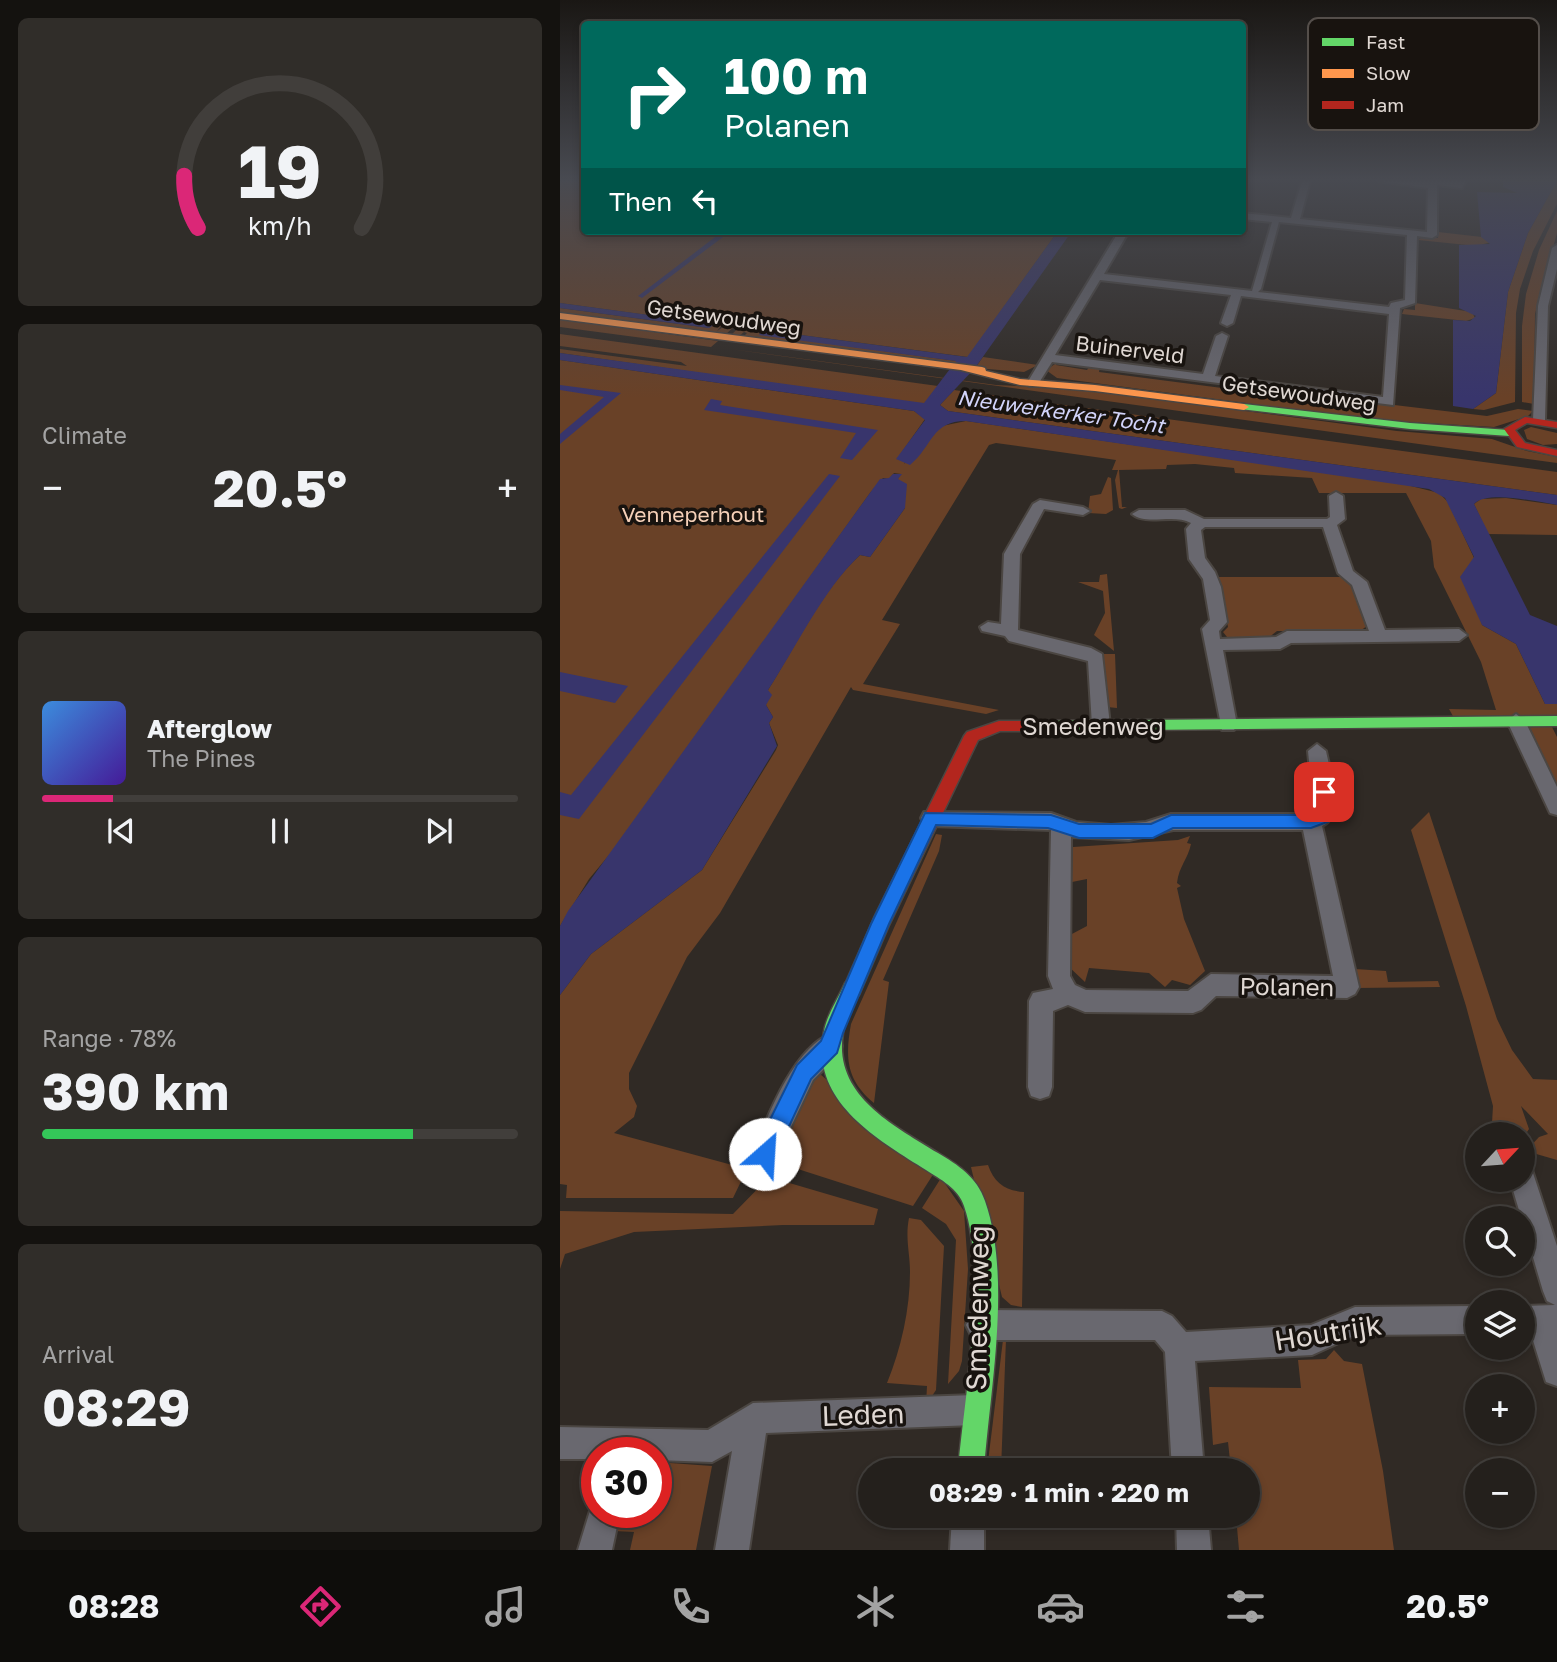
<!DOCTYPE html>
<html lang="en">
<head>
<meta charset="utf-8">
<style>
	body { margin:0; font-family:"Golos Text",sans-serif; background:#302d29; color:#f1f3f6; height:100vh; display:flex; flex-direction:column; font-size:26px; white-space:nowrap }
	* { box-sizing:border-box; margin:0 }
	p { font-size:23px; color:#a3a3a3 }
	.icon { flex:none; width:38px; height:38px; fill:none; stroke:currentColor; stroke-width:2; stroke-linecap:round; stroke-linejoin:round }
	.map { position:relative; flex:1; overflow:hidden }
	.details { display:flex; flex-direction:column; gap:18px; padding:18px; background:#14120f; width:560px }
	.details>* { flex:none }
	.hud { position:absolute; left:21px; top:21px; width:665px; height:214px; border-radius:7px; box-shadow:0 4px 10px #0003,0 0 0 2px #413e3b; background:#00695c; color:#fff; overflow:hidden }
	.needle { width:46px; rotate:64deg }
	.fabs { position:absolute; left:905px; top:1122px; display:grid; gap:14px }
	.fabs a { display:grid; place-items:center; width:70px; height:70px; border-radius:50%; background:#24201c; box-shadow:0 4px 10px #0003,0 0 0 2px #413e3b; font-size:35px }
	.speed { position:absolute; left:21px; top:1437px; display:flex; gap:14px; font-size:35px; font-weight:700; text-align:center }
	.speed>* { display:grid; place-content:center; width:91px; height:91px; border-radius:50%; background:#24201c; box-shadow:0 4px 10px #0003,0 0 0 2px #413e3b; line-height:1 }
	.speed .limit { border:10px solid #d22; background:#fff; color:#111 }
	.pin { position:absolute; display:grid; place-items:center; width:60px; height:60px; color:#fff; margin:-30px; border-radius:14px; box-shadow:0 4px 10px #0006 }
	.me { position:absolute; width:77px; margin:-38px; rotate:26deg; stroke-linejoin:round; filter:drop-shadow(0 0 5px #0008) }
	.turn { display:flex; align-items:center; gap:24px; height:147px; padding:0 28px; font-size:32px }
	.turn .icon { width:91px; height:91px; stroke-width:2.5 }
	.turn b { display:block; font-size:49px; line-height:60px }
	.then { display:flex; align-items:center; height:66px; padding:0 28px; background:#0003; gap:14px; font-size:26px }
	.big { font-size:52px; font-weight:700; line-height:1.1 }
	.details .widget { flex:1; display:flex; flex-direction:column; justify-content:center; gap:10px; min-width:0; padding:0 24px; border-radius:10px; background:#302d29 }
	.details .dial { align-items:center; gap:0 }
	.dial svg { height:182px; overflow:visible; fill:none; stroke:#413e3b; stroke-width:7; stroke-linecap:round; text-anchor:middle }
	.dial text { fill:#f1f3f6; stroke:none }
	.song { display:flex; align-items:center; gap:21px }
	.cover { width:84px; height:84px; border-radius:10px; background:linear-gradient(135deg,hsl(210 70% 55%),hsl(260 70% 35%)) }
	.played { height:7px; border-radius:4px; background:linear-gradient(90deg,#db2777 15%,#413e3b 15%) }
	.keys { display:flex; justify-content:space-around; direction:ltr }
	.heat { display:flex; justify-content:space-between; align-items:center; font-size:38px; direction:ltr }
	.charge { height:10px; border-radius:5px; background:linear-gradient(90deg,#34c759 78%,#413e3b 0) }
	.trip { position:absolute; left:298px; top:1458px; width:402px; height:70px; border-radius:35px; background:#24201c; box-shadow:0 4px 10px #0003,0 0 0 2px #413e3b; font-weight:700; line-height:70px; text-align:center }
	.dock { display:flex; height:112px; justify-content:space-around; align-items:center; background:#0e0d0b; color:#a3a3a3 }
	.dock .icon { width:49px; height:49px }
	.dock .current { color:#db2777 }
	.dock b { font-size:32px; color:#f1f3f6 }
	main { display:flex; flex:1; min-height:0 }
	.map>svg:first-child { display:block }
	.green { fill:#694127 }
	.water { fill:#38356c }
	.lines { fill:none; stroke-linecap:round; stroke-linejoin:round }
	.street-casing { stroke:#4b4642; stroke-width:4 }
	.fast-casing { stroke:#4b4642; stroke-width:3 }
	.slow-casing { stroke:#4b4642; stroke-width:3 }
	.jam-casing { stroke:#4b4642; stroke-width:3 }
	.street { fill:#69686f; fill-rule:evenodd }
	.fast { fill:#63d668; fill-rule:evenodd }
	.slow { fill:#ff974d; fill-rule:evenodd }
	.jam { fill:#b3261e; fill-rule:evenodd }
	.route { fill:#1a73e8; stroke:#114b97; stroke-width:2 }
	.labels { text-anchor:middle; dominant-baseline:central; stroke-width:7; stroke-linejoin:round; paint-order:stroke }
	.far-street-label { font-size:21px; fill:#e0d8d3; stroke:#18130f }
	.far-water-label { font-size:21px; font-style:italic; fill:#d2d4fa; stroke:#18130f }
	.far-park-label { font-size:21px; fill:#f5d0b8; stroke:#18130f }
	.street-label { font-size:24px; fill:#e0d8d3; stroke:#18130f }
	.near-street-label { font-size:28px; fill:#e0d8d3; stroke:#18130f }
	.key { fill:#18130f; stroke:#544e4a; stroke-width:2 }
	.key-label { font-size:19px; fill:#e0d8d3 }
</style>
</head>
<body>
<main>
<section class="details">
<div class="widget dial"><svg viewBox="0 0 100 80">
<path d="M14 69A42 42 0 1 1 86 69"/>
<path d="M14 69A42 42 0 0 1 8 46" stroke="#db2777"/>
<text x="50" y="56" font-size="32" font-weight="700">19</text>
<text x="50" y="72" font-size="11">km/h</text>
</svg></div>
<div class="widget"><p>Climate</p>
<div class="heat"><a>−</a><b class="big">20.5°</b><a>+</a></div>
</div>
<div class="widget">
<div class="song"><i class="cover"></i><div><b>Afterglow</b><p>The Pines</p></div></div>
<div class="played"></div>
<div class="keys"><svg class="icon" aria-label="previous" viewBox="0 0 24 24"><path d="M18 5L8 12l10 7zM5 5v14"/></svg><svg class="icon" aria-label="pause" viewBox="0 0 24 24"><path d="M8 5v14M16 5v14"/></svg><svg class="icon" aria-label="next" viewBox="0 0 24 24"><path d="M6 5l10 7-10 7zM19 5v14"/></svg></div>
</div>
<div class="widget"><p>Range · 78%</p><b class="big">390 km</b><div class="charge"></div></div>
<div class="widget"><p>Arrival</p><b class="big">08:29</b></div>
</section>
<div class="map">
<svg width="997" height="1550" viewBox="0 0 997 1550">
	<rect width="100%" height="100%" fill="#302a25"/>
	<g class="green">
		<polygon points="0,181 24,181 24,231 498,231 408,357 203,330 199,334 397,361 393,366 183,337 187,333 184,332 178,337 170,336 188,319 167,319 157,331 169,323 178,323 165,335 0,313 0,308 149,328 154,324 0,303"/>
		<polygon points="997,181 997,204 973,251 960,289 956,313 955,402 924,410 913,409 936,393 948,292 968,233"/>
		<polygon points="997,211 997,233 975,314 974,404 962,402 962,326 966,294 979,250"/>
		<polygon points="878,232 922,237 931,242 917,246 858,240 862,237 878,238"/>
		<polygon points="855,303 912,312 915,318 906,321 842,314 844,309 855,310"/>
		<polygon points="0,319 158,341 151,347 0,327"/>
		<polygon points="0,334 378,386 365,403 353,403 0,353 0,349 127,366 121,362 0,346"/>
		<polygon points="170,349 436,385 519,389 837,431 932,439 967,451 997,457 997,463"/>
		<polygon points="423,357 478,365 464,372 415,368"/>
		<path d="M0,360l354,51 11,8 -28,40 9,1 -2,4 38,-38 24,-5 437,63 36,9 9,9 26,56 8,67 34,19 29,60h12v20l-6,1 6,12v49l-26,-56 -77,-12 -5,-9 47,1 -15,-48 -47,-95 -3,-26 -25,-48h-87l-7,-15 -77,-5 -1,-5 -39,-4 -28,1 -1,4 -47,1 3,37h5l-5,2 -3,-1 -4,-28 3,-10h-6l4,-10 -120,-17 -7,2 -107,175 18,4 -37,60 136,26 -13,4 -133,-24 -2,-3 -131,226 -33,44 -58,116v16l8,17 -3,11 -20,16 133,36 -14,29h-167l1,-13 -7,-1v-189l31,-41 111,-84 74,-120 2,-5 -9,-22 4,-6 -7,-12 2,-15c28,-44 53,-99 92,-135l10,2 35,-49 -8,-28 4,-6 -7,-1 -5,6 -6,-1 -13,15 -245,343 -36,43 -29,47z"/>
		<polygon points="498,362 496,365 527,370 530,366 540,367 539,372 807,407 809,402 927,416 958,409 973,411 968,416 934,427 814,420 497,378 486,370"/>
		<polygon points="394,390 997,472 997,495 388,411 380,405"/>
		<polygon points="971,427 997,433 997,444 983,445 967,439 964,430"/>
		<polygon points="548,477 551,478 553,510 546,514 528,513 530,496 541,494"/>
		<polygon points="946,498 997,505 997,535 928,534 914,504 921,499"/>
		<polygon points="547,574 554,651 534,635 545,613 543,591 518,582 539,582 540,575"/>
		<polygon points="658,577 784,577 793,583 807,626 800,631 717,631 708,638 667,637 663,632 668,627"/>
		<polygon points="541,654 555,654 557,708 547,707"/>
		<polygon points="869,812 937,1019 952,1050 973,1079 997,1080 997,1160 966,1151 979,1137 988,1134 961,1106 969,1129 963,1138 962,1134 954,1134 932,1123 933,1106 906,1006 851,830"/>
		<path d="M376,834l6,1 -3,16 -56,129 6,2 -15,121c-28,-23 -29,-46 -23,-79z"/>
		<path d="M630,836l-3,7 4,1c-3,15 -12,22 -14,39l4,3 -4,2 7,31 21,52 -15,14 -18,-5 -7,7 -16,-14 -60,-5 -4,14 -18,-17 3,-30 17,-9v-47l-15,3 1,-35 105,-7z"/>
		<polygon points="795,969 826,971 828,982 878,981 880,987 797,988"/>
		<polygon points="260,1074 374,1173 353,1206 216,1162 252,1078"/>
		<path d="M428,1165c6,18 18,26 36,27l-2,115 -11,-2 -9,-8 -31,-130z"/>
		<polygon points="209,1177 318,1209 314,1225 223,1225 74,1232 5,1254 0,1269 0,1211 173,1214"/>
		<polygon points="381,1178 404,1211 408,1269 402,1361 399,1371 388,1384 396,1240 386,1224 362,1208"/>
		<path d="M349,1218l12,2 23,26 -8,144 -10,15 1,-19 -40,-3c14,-34 23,-74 23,-111 0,-19 -5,-34 -1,-54z"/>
		<polygon points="446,1339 441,1470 427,1470 443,1340"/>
		<polygon points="774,1350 784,1361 802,1364 823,1471 834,1550 679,1550 676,1516 688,1516 688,1470 671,1470 668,1442 653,1445 649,1387 741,1388 738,1360 766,1359"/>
		<polygon points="96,1462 152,1466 136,1550 70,1550 74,1532 54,1531 59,1512 96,1512"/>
	</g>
	<g class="water">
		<polygon points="943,181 997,181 968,233 948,292 936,393 913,409 893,406 893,320 910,321 916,316 899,308 899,245 930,244 921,237 917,192 957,193 943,187"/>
		<polygon points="163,231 171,231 82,298 78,296"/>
		<path d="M498,231h14l-97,137 -35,37 8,6 609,84v10c-19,-3 -69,-15 -83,-1l56,111 27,11v78h-12l-29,-60 -34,-19 -22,-48 14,-20 -29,-59 -16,-9 -463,-68c-35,0 -33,25 -56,44l-14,-6 29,-39 -11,-9 -354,-51v-7l364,50 32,-42 -197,-26 4,-5 204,27z"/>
		<polygon points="0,303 155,324 149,328 0,308"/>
		<polygon points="0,385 61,393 0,444 0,434 44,397 0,390"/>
		<polygon points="151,399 162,401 160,405 318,430 292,460 280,458 296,433 144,410"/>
		<polygon points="269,474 280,476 19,819 0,815 0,792 11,795"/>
		<path d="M333,474h9l-4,5 9,5 -2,24 -35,49 -10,-2c-38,36 -63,91 -92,135l4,5 -6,10 7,12 -4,6 8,23 -75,124 -111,84 -31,41v-69l8,-15 312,-432 9,-1z"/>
		<polygon points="0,672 68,686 55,703 0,691"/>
	</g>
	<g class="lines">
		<g class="street-casing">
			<g id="street">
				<path d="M742,181h8l-10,38 127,13 1,-44 -50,-7h88l-4,7 -25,-3v50l-5,3 -15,-2 -2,67 -15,5 -7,97 -341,-43 -15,24h-8l-2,-3 92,-152h10l-25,43 148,17 20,-69 -30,-3v-6l49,5zM719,222l128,13 -2,65 -14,3 -2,4 -131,-15 3,-3zM540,280l131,15 -10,28 6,3 6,-3 8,-27 148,18 -6,83 -168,-21 13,-40 -6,-3 -6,3 -13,38 -148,-19z"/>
				<polygon points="997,245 997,269 988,306 985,420 979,424 973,420 978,306 992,248"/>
				<path d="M776,492l7,4 2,23 -8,6 16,46 14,11 18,48 74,-1 8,6 -8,6 -168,2 -11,6 -57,1 14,75 -3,5h-12l-20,-101 8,-9 -7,-41 -14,-20 -3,-30 5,-6c-18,-10 -44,3 -59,-9l7,-4h46l19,9h123l3,-2 -1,-21zM645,527h118l15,46 14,12 17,46h-82l-11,6 -56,2 -1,-8 8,-9 -6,-35 -6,-15 -10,-14 -4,-28z"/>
				<polygon points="480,500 523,507 530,511 523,515 484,509 460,554 458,630 531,648 542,654 550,725 541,732 532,725 528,661 449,641 445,636 422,631 420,627 428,622 441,624 444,554 473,504"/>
				<polygon points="956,714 965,721 997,787 997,815 990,813 947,721"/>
				<path d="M757,744l9,7c4,21 20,64 -4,75l37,161 -4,7 -8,4 -131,-2 -15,14 -8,3 -108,-1 -17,-7 -15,6 -1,76 -3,9 -9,3 -9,-3 -3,-9 1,-86 4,-8 20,-4 -5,-13 3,-146 -120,-4 -7,-2 -3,-6 3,-6 127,1 25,9 35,3 35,-3 25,-8h138l5,-2 -6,-61zM613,830h130l30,146 -122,-2 -23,17 -102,-1 -11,-5 -5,-9 1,-139 58,3z"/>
				<path d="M270,1034l9,4 3,8 -3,8 -26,26 -39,83 -9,4 -9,-4 -4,-9c15,-36 41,-105 78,-120z"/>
				<polygon points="962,1163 971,1167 997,1246 997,1386 986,1382 971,1334 962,1334 962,1306 995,1305 987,1301 983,1291 950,1180 962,1180"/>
				<polygon points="917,1306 917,1334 796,1335 752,1355 635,1361 644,1470 612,1470 605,1352 595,1340 421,1340 411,1335 406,1325 411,1315 421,1310 602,1311 612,1316 626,1332 751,1325 795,1307"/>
				<polygon points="414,1395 425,1399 429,1410 425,1421 414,1425 206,1433 189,1550 155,1550 172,1451 152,1462 96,1460 96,1452 37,1452 37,1459 0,1459 0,1427 148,1430 193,1403"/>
				<polygon points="37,1499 37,1512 60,1512 52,1550 18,1550 33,1501"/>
				<polygon points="392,1516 424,1516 424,1550 390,1550"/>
				<polygon points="616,1516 648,1516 651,1550 617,1550"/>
			</g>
		</g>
		<g class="fast-casing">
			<g id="fast">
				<polygon points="684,404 850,423 949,430 954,433 949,436 850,429 680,409 680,405"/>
				<polygon points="997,716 997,726 477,731 469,726 477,721"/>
				<path d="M292,980l7,3 2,6c-6,14 -16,29 -18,44 -10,62 50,92 95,120 20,12 39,24 47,48 27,77 5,188 -1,269h-26c6,-73 30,-196 6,-264 -5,-17 -24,-27 -38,-36 -49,-31 -117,-69 -102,-139 3,-17 14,-32 21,-48z"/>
			</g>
		</g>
		<g class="slow-casing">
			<polygon id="slow" points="0,313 422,367 425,368 426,371 460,379 535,385 684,404 689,407 684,410 535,391 460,385 401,370 0,319"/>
		</g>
		<g class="jam-casing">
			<g id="jam">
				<polygon points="965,417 997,422 997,428 967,423 955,430 965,443 997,450 997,456 957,447 944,429"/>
				<polygon points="439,721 477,721 485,726 477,731 440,731 418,740 329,925 299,995 292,998 285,995 283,989 314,918 404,736 407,732"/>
			</g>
		</g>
		<use href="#street" class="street"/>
		<use href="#fast" class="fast"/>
		<use href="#slow" class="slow"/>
		<use href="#jam" class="jam"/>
	</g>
	<linearGradient id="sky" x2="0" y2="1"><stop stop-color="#1a1714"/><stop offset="0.45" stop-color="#484a51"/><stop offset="1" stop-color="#484a51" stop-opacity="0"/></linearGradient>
	<rect width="997" height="398" fill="url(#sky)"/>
	<polygon class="route" points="764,785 772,792 770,821 751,828 613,828 593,838 519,838 488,828 376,825 329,924 283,1033 277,1053 251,1079 213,1161 205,1164 197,1161 194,1154 197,1146 237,1065 261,1041 311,924 365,813 491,815 519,824 591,824 611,815 749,815 756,812 756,792"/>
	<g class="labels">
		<g class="far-street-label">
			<text transform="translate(164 317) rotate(8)">Getsewoudweg</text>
			<text transform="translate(570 349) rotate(7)">Buinerveld</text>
			<text transform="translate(739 393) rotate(8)">Getsewoudweg</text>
		</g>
		<g class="far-water-label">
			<text transform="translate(501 411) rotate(8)">Nieuwerkerker Tocht</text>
		</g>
		<g class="far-park-label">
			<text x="133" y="514">Venneperhout</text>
		</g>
		<g class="street-label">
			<text x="533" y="725">Smedenweg</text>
			<text transform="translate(727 986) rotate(1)">Polanen</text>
		</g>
		<g class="near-street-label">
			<text transform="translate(417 1308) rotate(-89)">Smedenweg</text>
			<text transform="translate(768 1332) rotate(-9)">Houtrijk</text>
			<text transform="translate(303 1414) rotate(-2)">Leden</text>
		</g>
	</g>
	<rect x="748" y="18" width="231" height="112" rx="10" class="key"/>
	<rect x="762" y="38" width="32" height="8" fill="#63d668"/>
	<rect x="762" y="69" width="32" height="9" fill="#ff974d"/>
	<rect x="762" y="101" width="32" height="8" fill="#b3261e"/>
	<g class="key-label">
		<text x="806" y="49">Fast</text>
		<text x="806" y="80">Slow</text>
		<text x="806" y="112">Jam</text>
	</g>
</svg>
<div class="fabs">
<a><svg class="needle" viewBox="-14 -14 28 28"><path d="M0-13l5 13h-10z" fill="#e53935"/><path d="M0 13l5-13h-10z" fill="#a3a3a3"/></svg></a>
<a><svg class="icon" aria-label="search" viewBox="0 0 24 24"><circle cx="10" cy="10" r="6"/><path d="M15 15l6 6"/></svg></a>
<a><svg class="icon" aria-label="layers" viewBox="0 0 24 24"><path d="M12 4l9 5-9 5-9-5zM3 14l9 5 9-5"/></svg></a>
<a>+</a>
<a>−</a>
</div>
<div class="speed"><div class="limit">30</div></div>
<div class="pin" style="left:764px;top:792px;background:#d93025"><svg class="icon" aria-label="arrive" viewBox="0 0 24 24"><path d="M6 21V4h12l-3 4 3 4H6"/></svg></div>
<svg class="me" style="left:205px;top:1154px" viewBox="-20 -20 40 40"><circle r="19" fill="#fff"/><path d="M0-13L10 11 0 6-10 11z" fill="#1a73e8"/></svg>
<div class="trip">08:29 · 1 min · 220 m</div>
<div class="hud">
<div class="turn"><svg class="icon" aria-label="right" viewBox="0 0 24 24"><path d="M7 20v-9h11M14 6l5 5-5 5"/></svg><div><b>100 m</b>Polanen</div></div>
<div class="then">Then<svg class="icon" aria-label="left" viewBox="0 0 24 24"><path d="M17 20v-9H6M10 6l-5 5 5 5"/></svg></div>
</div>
</div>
</main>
<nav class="dock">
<b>08:28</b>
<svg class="icon current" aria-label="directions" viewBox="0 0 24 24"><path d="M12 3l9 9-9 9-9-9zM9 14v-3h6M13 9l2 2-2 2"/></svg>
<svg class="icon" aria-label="music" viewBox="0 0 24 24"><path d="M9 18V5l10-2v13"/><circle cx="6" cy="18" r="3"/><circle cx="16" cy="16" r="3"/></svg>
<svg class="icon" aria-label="phone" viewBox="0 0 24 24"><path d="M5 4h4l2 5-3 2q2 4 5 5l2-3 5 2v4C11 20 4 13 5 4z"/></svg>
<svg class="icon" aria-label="climate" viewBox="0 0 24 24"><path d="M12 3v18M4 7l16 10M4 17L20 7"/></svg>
<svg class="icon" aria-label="car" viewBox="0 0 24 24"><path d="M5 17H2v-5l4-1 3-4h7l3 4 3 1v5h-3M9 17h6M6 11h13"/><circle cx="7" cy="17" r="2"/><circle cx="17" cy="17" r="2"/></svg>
<svg class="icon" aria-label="filters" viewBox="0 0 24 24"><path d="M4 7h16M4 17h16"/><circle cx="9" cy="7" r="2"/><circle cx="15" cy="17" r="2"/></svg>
<b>20.5°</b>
</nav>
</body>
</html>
